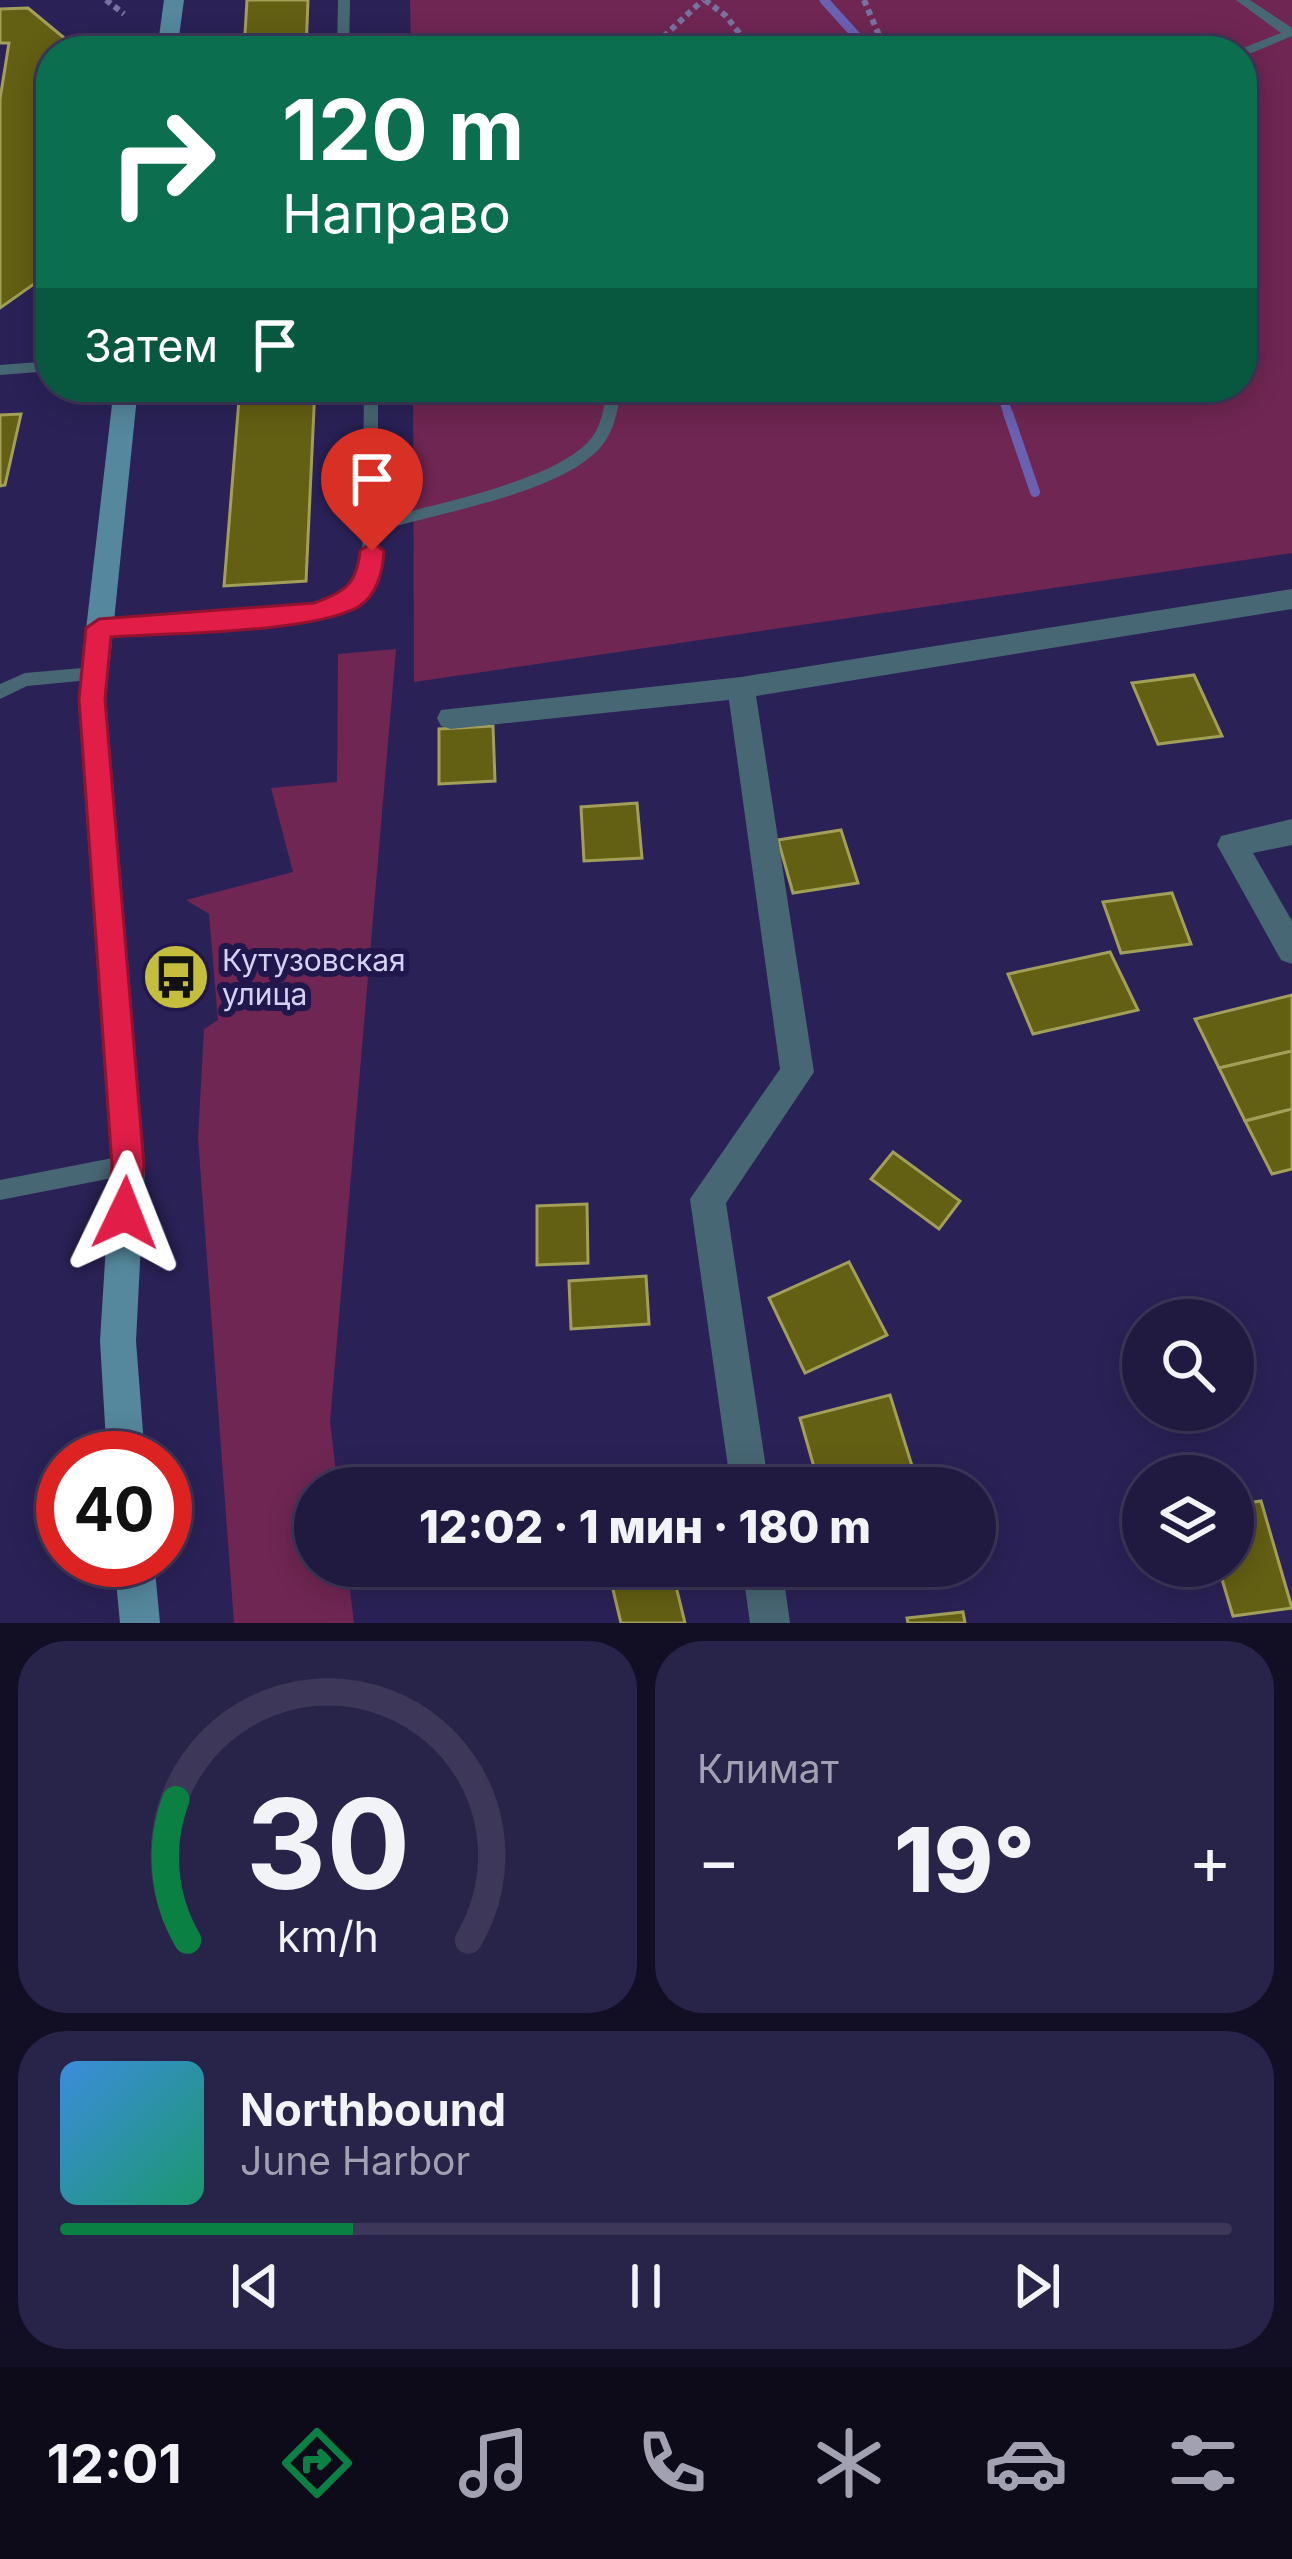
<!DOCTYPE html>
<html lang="ru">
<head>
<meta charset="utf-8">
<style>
	body { margin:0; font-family:Inter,sans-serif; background:#282348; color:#f1f3f6; height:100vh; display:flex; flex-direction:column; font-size:45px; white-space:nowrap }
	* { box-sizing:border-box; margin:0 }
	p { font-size:39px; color:#a2a1b1 }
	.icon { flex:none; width:66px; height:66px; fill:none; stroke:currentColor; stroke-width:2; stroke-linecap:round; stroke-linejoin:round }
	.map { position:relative; height:1623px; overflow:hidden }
	.drawer { display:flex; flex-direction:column; gap:18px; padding:18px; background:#120e24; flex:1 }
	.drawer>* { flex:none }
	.guide { position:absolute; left:36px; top:36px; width:1221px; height:366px; border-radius:48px; box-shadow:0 6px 30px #0003,0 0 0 3px #3d385a; background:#0b6e4f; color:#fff; overflow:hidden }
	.controls { position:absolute; left:1122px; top:1299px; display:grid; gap:24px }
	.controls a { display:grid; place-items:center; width:132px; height:132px; border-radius:50%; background:#201a41; box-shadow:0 6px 30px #0003,0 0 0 3px #3d385a; font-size:60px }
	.speed { position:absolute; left:36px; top:1431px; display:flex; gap:24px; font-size:60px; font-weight:700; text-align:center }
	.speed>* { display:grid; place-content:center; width:156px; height:156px; border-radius:50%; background:#201a41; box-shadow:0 6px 30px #0003,0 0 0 3px #3d385a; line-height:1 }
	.speed .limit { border:18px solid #d22; background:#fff; color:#111 }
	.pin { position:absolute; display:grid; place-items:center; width:102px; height:102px; color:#fff; margin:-123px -51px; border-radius:50% 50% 50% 0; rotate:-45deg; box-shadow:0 0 12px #0007 }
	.pin .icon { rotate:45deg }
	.me { position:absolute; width:132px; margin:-66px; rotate:2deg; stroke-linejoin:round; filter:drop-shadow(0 0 9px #0008) }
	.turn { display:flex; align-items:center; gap:42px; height:252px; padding:0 48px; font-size:54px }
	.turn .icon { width:156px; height:156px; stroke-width:2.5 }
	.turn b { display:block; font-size:84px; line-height:102px }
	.then { display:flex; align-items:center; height:114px; padding:0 48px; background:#0003; gap:24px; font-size:45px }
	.big { font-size:90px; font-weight:800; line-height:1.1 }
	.drawer .card { flex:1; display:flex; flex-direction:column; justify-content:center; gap:18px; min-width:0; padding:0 42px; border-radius:48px; background:#282348 }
	.drawer .dial { align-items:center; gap:0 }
	.dial svg { height:312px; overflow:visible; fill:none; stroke:#3d385a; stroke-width:7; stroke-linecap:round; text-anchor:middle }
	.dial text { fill:#f1f3f6; stroke:none }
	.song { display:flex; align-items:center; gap:36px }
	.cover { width:144px; height:144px; border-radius:18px; background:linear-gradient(135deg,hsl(210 70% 55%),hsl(160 70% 35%)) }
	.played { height:12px; border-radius:6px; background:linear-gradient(90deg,#0b8043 25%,#3d385a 25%) }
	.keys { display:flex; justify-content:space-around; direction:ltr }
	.heat { display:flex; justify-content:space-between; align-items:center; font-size:66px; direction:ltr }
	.drawer .tiles { flex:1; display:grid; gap:18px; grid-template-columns:1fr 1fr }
	.card:last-child { grid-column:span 2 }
	.trip { position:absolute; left:294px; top:1467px; width:702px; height:120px; border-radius:60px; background:#201a41; box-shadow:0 6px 30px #0003,0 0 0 3px #3d385a; font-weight:800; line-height:120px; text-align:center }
	.dock { display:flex; height:192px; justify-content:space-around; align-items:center; background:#0d0a1a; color:#a2a1b1 }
	.dock .icon { width:84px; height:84px }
	.dock .on { color:#0b8043 }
	.dock b { font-size:54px; color:#f1f3f6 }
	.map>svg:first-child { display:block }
	.green { fill:#6f2652 }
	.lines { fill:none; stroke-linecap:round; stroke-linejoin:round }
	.stream-far1 { stroke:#6a61b3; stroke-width:9 }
	.stream { stroke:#6a61b3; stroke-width:10 }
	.building { fill:#635f13; stroke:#a29f58; stroke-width:3 }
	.path { stroke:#77729f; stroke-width:6; stroke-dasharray:6 4.5; stroke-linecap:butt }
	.lane { fill:#486774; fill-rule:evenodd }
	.street { fill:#486774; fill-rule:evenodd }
	.secondary { fill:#55889d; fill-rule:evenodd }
	.route { fill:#e11d48; stroke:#92132f; stroke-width:3 }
	.labels { text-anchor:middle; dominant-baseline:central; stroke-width:12; stroke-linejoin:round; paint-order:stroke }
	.poi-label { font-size:30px; fill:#d3d2f4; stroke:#21174c; text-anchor:start }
</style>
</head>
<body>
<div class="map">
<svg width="1292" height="1623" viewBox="0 0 1292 1623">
	<rect width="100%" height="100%" fill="#2a2257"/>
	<g class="green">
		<polygon points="410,0 1292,0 1292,553 414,682 413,387 1242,387 1242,51 411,51"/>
		<polygon points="396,649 330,1422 338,1488 315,1488 315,1566 347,1566 354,1623 234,1623 198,1138 204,1029 218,1020 209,914 186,900 293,872 271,788 337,782 338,654"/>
	</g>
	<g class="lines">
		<g class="stream-far1">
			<polyline points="824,0 870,51"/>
			<polyline points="999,387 1009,416"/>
		</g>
		<polyline class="stream" points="1008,413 1035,492"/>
	</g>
	<g class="building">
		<polygon points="247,0 308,0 306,51 244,51"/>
		<polygon points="28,8 80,51 51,51 51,237 44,277 0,308 0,99 9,43 0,43 0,9"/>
		<polygon points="240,387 315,387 306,581 224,586"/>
		<polygon points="21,414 5,485 0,486 0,415"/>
		<polygon points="1194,675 1222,736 1158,744 1132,683"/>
		<polygon points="493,726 495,781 439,784 439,729"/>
		<polygon points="637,803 642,858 584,861 581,807"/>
		<polygon points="841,830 858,883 793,893 778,840"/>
		<polygon points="1172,893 1191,944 1121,953 1103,902"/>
		<polygon points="1110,952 1138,1010 1033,1034 1008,974"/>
		<polygon points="1292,995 1292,1051 1219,1068 1195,1019"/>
		<polygon points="1292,1051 1292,1109 1245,1121 1219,1068"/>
		<polygon points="1292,1109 1292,1169 1272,1174 1245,1121"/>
		<polygon points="893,1152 960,1201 939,1229 871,1179"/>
		<polygon points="587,1204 588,1263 537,1265 537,1206"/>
		<polygon points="849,1262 887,1335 805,1373 769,1298"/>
		<polygon points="646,1276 649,1324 571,1329 569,1281"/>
		<polygon points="890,1395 918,1485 820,1488 800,1418"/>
		<polygon points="670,1478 672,1488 600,1488"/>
		<polygon points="1261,1501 1292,1608 1233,1616 1218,1566 1233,1566 1233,1505"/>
		<polygon points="634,1566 671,1566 685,1623 621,1623 609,1573"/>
		<polygon points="963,1612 965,1623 908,1623 907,1618"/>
	</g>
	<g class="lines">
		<g class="path">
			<polyline points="106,0 124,14"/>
			<polyline points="705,0 726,16 753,51"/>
			<polyline points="864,0 881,40 894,51"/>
			<polyline points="648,51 703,0"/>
		</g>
		<g class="lane">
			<polygon points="338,0 350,0 349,51 337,51"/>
			<polygon points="1236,0 1250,0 1292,28 1292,36 1242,57 1242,51 1238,50 1281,33"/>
			<polygon points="51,361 51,371 0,375 0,365"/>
			<path d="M364,387h14v133c52,-16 189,-40 217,-87 8,-14 10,-31 12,-46h14c-3,22 -6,45 -22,62 -42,45 -161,64 -221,82v44l-19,28 -43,15 -223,14 -2,-4 8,-6 216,-16 32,-11 15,-21z"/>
			<polygon points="94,667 100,669 102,674 100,679 27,686 0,699 0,684 25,673"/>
			<polygon points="128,1155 135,1158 138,1165 135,1172 128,1175 0,1200 0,1180"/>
		</g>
		<g class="street">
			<polygon points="1292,589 1292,609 756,696 814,1072 726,1203 769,1488 731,1488 690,1199 780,1069 729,700 451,729 441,726 437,718 441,710 741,677"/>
			<polygon points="1292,819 1292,845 1253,853 1292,921 1292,964 1281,960 1217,845 1221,836"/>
			<polygon points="742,1566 782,1566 790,1623 750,1623"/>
		</g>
		<g class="secondary">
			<polygon points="164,0 184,0 177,51 157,51"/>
			<polygon points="114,387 138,387 106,699 145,1165 136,1341 145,1458 107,1458 100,1341 111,1165 78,699"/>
			<polygon points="114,1560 154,1560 160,1623 120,1623"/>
		</g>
	</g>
	<path class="route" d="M372,542l12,9c-1,20 -7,45 -26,56 -47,26 -188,26 -247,30l-6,62 39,466 -8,59 -11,5 -11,-5 -5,-11 3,-48 -33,-466 7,-71 13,-9 215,-16c31,-11 43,-19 46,-52z"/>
	<defs>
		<g id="bus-disc" transform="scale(3.45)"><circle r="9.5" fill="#c4bd3e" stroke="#21174c"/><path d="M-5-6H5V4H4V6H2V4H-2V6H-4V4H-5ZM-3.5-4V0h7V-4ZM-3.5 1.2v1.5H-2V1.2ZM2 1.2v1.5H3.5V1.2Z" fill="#111"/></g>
	</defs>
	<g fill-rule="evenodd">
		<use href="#bus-disc" x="176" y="977"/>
	</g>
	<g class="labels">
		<g class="poi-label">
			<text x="222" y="960">Кутузовская<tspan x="222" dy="34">улица</tspan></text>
		</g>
	</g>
</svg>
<div class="controls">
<a><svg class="icon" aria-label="search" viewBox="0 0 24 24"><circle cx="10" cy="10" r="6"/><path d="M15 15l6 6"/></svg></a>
<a><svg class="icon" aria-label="layers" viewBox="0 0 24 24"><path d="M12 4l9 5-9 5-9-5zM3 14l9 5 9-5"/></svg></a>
</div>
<div class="speed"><div class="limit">40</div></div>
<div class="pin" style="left:372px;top:551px;background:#d93025"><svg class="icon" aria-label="arrive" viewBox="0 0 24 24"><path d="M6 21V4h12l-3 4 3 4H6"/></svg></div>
<svg class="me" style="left:125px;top:1213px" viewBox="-20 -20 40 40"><path d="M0-17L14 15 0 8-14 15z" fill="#e11d48" stroke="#fff" stroke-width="4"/></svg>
<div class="trip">12:02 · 1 мин · 180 m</div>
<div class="guide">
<div class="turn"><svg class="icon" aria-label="right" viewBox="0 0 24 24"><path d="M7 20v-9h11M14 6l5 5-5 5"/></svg><div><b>120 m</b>Направо</div></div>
<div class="then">Затем<svg class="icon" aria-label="arrive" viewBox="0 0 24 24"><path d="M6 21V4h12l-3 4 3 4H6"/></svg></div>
</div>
</div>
<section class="drawer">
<div class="tiles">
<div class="card dial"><svg viewBox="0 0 100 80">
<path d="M14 69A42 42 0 1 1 86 69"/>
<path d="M14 69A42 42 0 0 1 11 33" stroke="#0b8043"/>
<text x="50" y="56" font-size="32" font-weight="700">30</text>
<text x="50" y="72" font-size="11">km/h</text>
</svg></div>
<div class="card"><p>Климат</p>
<div class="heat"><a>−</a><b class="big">19°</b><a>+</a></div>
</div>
<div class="card">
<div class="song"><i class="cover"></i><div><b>Northbound</b><p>June Harbor</p></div></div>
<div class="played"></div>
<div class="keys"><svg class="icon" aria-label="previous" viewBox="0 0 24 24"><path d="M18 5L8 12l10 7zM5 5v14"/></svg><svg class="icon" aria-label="pause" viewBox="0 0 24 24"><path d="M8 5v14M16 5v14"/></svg><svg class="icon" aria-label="next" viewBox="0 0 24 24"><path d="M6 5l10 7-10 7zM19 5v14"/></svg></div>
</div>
</div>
</section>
<nav class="dock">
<b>12:01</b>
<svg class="icon on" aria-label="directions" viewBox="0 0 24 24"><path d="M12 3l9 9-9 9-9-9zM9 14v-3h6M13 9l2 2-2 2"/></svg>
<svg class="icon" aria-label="music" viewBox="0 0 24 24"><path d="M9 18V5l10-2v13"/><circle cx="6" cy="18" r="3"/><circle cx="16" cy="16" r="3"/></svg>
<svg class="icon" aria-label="phone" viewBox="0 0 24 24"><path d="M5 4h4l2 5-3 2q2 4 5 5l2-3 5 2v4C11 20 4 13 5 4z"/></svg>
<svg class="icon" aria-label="climate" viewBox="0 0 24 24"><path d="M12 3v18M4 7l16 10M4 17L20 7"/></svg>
<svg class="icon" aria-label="car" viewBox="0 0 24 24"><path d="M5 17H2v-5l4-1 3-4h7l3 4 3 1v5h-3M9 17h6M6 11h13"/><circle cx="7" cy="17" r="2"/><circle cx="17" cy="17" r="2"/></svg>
<svg class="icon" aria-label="filters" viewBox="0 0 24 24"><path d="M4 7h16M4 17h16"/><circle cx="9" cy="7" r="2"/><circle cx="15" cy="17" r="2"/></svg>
</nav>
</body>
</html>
